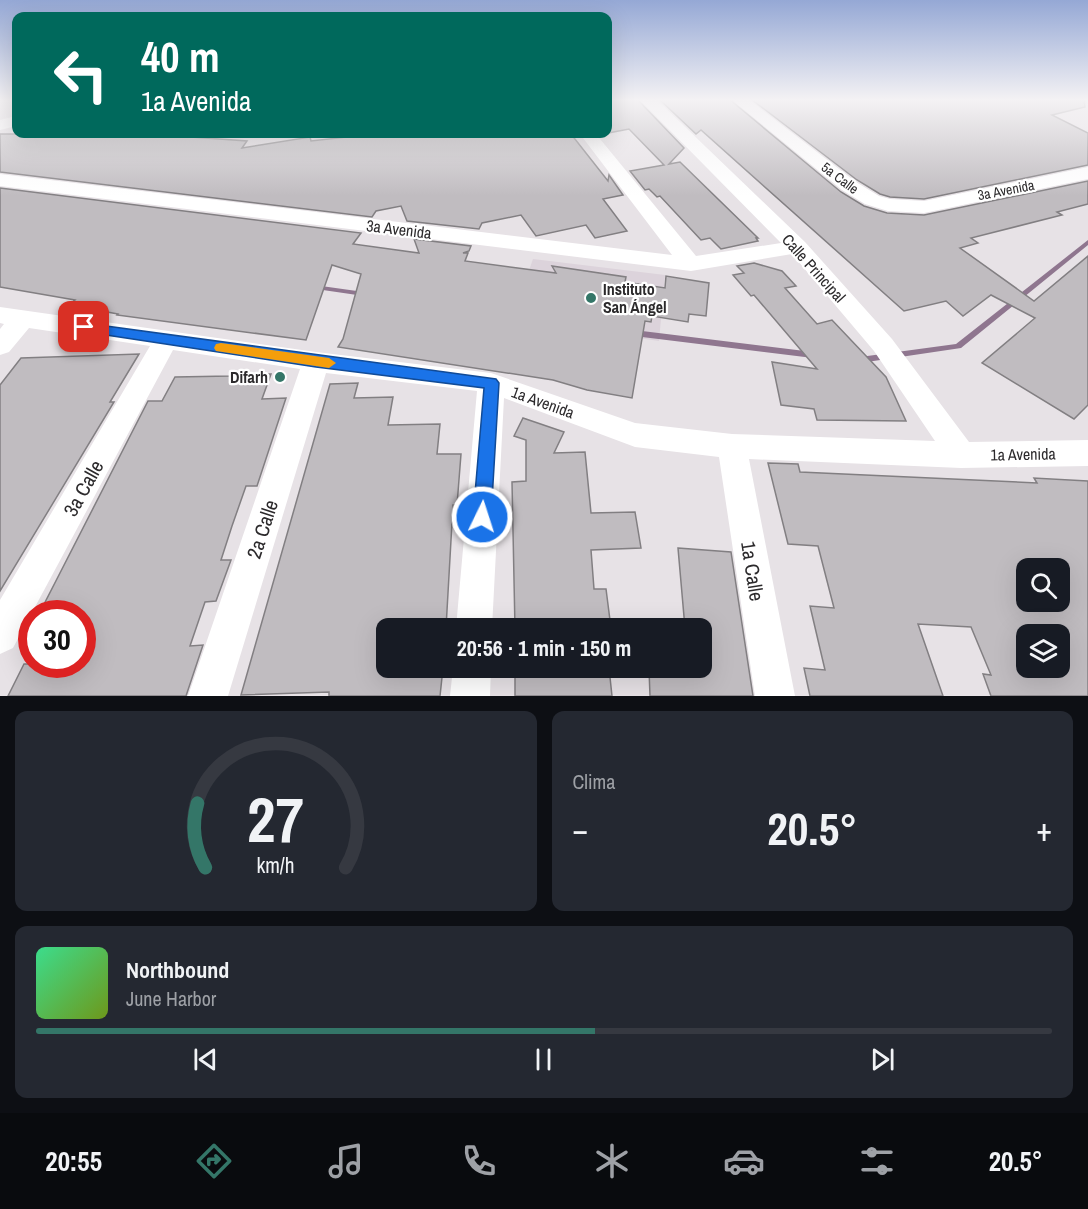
<!DOCTYPE html>
<html lang="es">
<head>
<meta charset="utf-8">
<style>
	body { margin:0; font-family:"Archivo Narrow",sans-serif; background:#242831; color:#f1f3f6; height:100vh; display:flex; flex-direction:column; font-size:22px; white-space:nowrap }
	* { box-sizing:border-box; margin:0 }
	p { font-size:20px; color:#9ea1a6 }
	.icon { flex:none; width:33px; height:33px; fill:none; stroke:currentColor; stroke-width:2; stroke-linecap:round; stroke-linejoin:round }
	.map { position:relative; height:696px; overflow:hidden }
	.drawer { display:flex; flex-direction:column; gap:15px; padding:15px; background:#0d0f14; flex:1 }
	.drawer>* { flex:none }
	.hud { position:absolute; left:12px; top:12px; width:600px; height:126px; border-radius:12px; box-shadow:0 6px 24px #0002; background:#00695c; color:#fff; overflow:hidden }
	.fabs { position:absolute; left:1016px; top:558px; display:grid; gap:12px }
	.fabs a { display:grid; place-items:center; width:54px; height:54px; border-radius:12px; background:#171b24; box-shadow:0 6px 24px #0002; font-size:30px }
	.speed { position:absolute; left:18px; top:600px; display:flex; gap:12px; font-size:30px; font-weight:700; text-align:center }
	.speed>* { display:grid; place-content:center; width:78px; height:78px; border-radius:50%; background:#171b24; box-shadow:0 6px 24px #0002; line-height:1 }
	.speed .limit { border:9px solid #d22; background:#fff; color:#111 }
	.pin { position:absolute; display:grid; place-items:center; width:51px; height:51px; color:#fff; margin:-26px; border-radius:12px; box-shadow:0 3px 9px #0006 }
	.me { position:absolute; width:66px; margin:-33px; rotate:4deg; stroke-linejoin:round; filter:drop-shadow(0 0 4px #0008) }
	.turn { display:flex; align-items:center; gap:21px; height:126px; padding:0 30px; font-size:27px }
	.turn .icon { width:78px; height:78px; stroke-width:2.5 }
	.turn b { display:block; font-size:42px; line-height:51px }
	.big { font-size:45px; font-weight:700; line-height:1.1 }
	.drawer .card { flex:1; display:flex; flex-direction:column; justify-content:center; gap:9px; min-width:0; padding:0 21px; border-radius:12px; background:#242831 }
	.drawer .dial { align-items:center; gap:0 }
	.dial svg { height:156px; overflow:visible; fill:none; stroke:#363941; stroke-width:7; stroke-linecap:round; text-anchor:middle }
	.dial text { fill:#f1f3f6; stroke:none }
	.song { display:flex; align-items:center; gap:18px }
	.cover { width:72px; height:72px; border-radius:9px; background:linear-gradient(135deg,hsl(150 70% 55%),hsl(80 70% 35%)) }
	.played { height:6px; border-radius:3px; background:linear-gradient(90deg,#347668 55%,#363941 55%) }
	.keys { display:flex; justify-content:space-around; direction:ltr }
	.heat { display:flex; justify-content:space-between; align-items:center; font-size:33px; direction:ltr }
	.drawer .tiles { flex:1; display:grid; gap:15px; grid-template-columns:1fr 1fr }
	.card:last-child { grid-column:span 2 }
	.trip { position:absolute; left:376px; top:618px; width:336px; height:60px; border-radius:12px; background:#171b24; box-shadow:0 6px 24px #0002; font-weight:700; line-height:60px; text-align:center }
	.tab-bar { display:flex; height:96px; justify-content:space-around; align-items:center; background:#090b0e; color:#9ea1a6 }
	.tab-bar .icon { width:42px; height:42px }
	.tab-bar .current { color:#347668 }
	.tab-bar b { font-size:27px; color:#f1f3f6 }
	.map>svg:first-child { display:block }
	.built { fill:#dcd3db }
	.lines { fill:none; stroke-linecap:round; stroke-linejoin:round }
	.stream { fill:#8f768f; fill-rule:evenodd }
	.building { fill:#c0bcc0; stroke:#827f82; stroke-width:1.5; fill-rule:evenodd }
	.minor { fill:#fff; fill-rule:evenodd }
	.route { fill:#1a73e8; stroke:#114b97; stroke-width:1.5 }
	.slow { fill:#f59e0b }
	.poi-dot { fill:#347668; stroke:#fff; stroke-width:2 }
	.labels { text-anchor:middle; dominant-baseline:central; stroke-width:4.5; stroke-linejoin:round; paint-order:stroke }
	.far-street-label { font-size:14px; fill:#2c2a2c; stroke:#fff }
	.street-label { font-size:16px; fill:#2c2a2c; stroke:#fff }
	.poi-label { font-size:16px; font-weight:bold; fill:#2c2a2c; stroke:#fff; text-anchor:start }
	.near-street-label { font-size:20px; fill:#2c2a2c; stroke:#fff }
</style>
</head>
<body>
<div class="map">
<svg width="1088" height="696" viewBox="0 0 1088 696">
	<rect width="100%" height="100%" fill="#e7e2e6"/>
	<polygon class="built" points="533,259 665,275 659,341 512,320"/>
	<g class="lines">
		<g class="stream">
			<polygon points="1088,240 1088,245 961,348 860,363 856,360 860,357 956,344"/>
			<polygon points="314,285 364,292 367,294 364,296 316,289 313,287"/>
			<polygon points="634,330 813,352 817,355 813,358 634,336 630,333"/>
		</g>
	</g>
	<g class="building">
		<polygon points="608,99 637,99 684,148 669,164 680,162 758,238 756,238 758,241 721,249 710,238 701,240 660,196 657,197 649,189 645,190 630,171 664,165 629,129 608,133"/>
		<polygon points="659,99 729,99 841,192 864,206 887,213 924,215 1088,181 1088,204 1057,212 1062,215 971,238 978,243 960,248 1034,301 1088,256 1088,405 1074,419 982,363 1035,318 991,295 963,316 946,301 904,311 701,130 696,134"/>
		<polygon points="751,99 1084,99 1085,107 1052,115 1088,133 1088,165 924,199 890,197 880,194 857,180"/>
		<polygon points="0,134 148,134 247,141 242,148 310,137 311,141 374,134 571,134 608,181 609,175 623,195 603,199 627,231 595,238 586,225 536,236 521,215 482,223 479,229 407,221 401,206 376,211 372,217 0,172"/>
		<polygon points="0,188 361,233 353,244 419,253 414,239 471,246 469,251 463,253 468,253 465,261 556,273 552,266 626,277 625,282 665,288 666,276 709,283 706,316 689,314 688,322 652,316 651,322 645,321 632,398 587,390 553,380 338,347 343,339 361,274 332,265 306,340 117,315 118,314 69,305 75,300 0,287"/>
		<polygon points="754,263 782,271 796,286 785,288 817,324 832,320 886,377 906,421 817,420 814,409 781,405 772,362 817,369 754,295 751,296 733,275 744,273 737,266"/>
		<polygon points="139,354 110,402 114,402 0,591 0,385 21,358"/>
		<polygon points="231,374 271,374 262,399 286,398 257,486 246,486 232,526 221,560 231,560 216,601 205,602 190,646 203,645 186,696 8,696 24,664 82,664 82,614 39,614 148,401 162,401 175,377 230,376"/>
		<polygon points="358,383 354,398 393,397 388,425 440,424 437,454 461,454 457,505 453,505 446,628 387,628 387,668 443,668 440,696 329,696 329,692 241,695 330,384"/>
		<polygon points="523,418 564,432 554,453 585,452 591,513 635,512 641,548 591,550 594,589 606,589 611,628 515,628 512,482 526,481 526,440 514,436"/>
		<path d="M768,463l30,1 2,8 237,11 -3,-5 54,3v215h-97l-8,-22 8,1 -20,-48 -53,-3 25,72h-133l-6,-28 21,2 -15,-64 24,2 -16,-62 -30,-2zM1026,568h33v34h-33zM1026,634h33v34h-33z"/>
		<polygon points="678,548 731,552 753,696 650,696 649,669 702,668 702,628 685,628"/>
		<polygon points="515,668 609,668 612,696 515,696"/>
	</g>
	<g class="lines">
		<g class="minor">
			<polygon points="639,99 656,99 805,242 892,339 969,442 1088,440 1088,466 961,468 749,459 795,696 755,696 719,457 635,447 504,398 492,628 456,628 477,391 326,373 228,696 188,696 300,369 173,350 13,648 0,654 0,600 150,346 29,328 9,352 0,355 0,329 4,324 0,323 0,307 316,352 491,373 635,423 732,434 935,441 874,351 792,254 691,271 0,186 0,174 672,255 580,134 596,134 696,256 781,243"/>
			<polygon points="731,99 748,99 856,182 879,196 890,199 924,201 1088,167 1088,179 924,213 888,211 865,204 842,190"/>
			<polygon points="16,116 16,126 0,130 0,120"/>
			<polygon points="453,668 491,668 490,696 450,696"/>
		</g>
	</g>
	<linearGradient id="sky" x2="0" y2="1"><stop stop-color="#95a8d5"/><stop offset="0.51" stop-color="#f4f2f4"/><stop offset="1" stop-color="#f4f2f4" stop-opacity="0"/></linearGradient>
	<rect width="1088" height="196" fill="url(#sky)"/>
	<polygon class="route" points="84,323 496,379 499,383 491,517 488,523 482,525 476,523 473,517 484,388 316,367 80,331 78,327"/>
	<polygon class="slow" points="221,343 329,358 336,363 329,368 216,351 214,348 216,344"/>
	<g class="poi-dot">
		<circle cx="591" cy="298" r="6"/>
		<circle cx="280" cy="377" r="6"/>
	</g>
	<g class="labels">
		<g class="far-street-label">
			<text transform="translate(840 178) rotate(37)">5a Calle</text>
			<text transform="translate(1006 190) rotate(-11)">3a Avenida</text>
		</g>
		<g class="street-label">
			<text transform="translate(399 229) rotate(7)">3a Avenida</text>
			<text transform="translate(814 268) rotate(48)">Calle Principal</text>
			<text transform="translate(543 402) rotate(20)">1a Avenida</text>
			<text transform="translate(1023 454) rotate(-1)">1a Avenida</text>
		</g>
		<g class="poi-label">
			<text x="603" y="289">Instituto<tspan x="603" dy="18">San Ángel</tspan></text>
			<text x="268" y="377" text-anchor="end">Difarh</text>
		</g>
		<g class="near-street-label">
			<text transform="translate(83 488) rotate(-61)">3a Calle</text>
			<text transform="translate(262 529) rotate(-72)">2a Calle</text>
			<text transform="translate(753 571) rotate(81)">1a Calle</text>
		</g>
	</g>
</svg>
<div class="fabs">
<a><svg class="icon" aria-label="search" viewBox="0 0 24 24"><circle cx="10" cy="10" r="6"/><path d="M15 15l6 6"/></svg></a>
<a><svg class="icon" aria-label="layers" viewBox="0 0 24 24"><path d="M12 4l9 5-9 5-9-5zM3 14l9 5 9-5"/></svg></a>
</div>
<div class="speed"><div class="limit">30</div></div>
<div class="pin" style="left:84px;top:327px;background:#d93025"><svg class="icon" aria-label="arrive" viewBox="0 0 24 24"><path d="M6 21V4h12l-3 4 3 4H6"/></svg></div>
<svg class="me" style="left:482px;top:517px" viewBox="-20 -20 40 40"><circle r="17" fill="#1a73e8" stroke="#fff" stroke-width="3"/><path d="M0-11L8 9 0 5-8 9z" fill="#fff"/></svg>
<div class="trip">20:56 · 1 min · 150 m</div>
<div class="hud">
<div class="turn"><svg class="icon" aria-label="left" viewBox="0 0 24 24"><path d="M17 20v-9H6M10 6l-5 5 5 5"/></svg><div><b>40 m</b>1a Avenida</div></div>
</div>
</div>
<section class="drawer">
<div class="tiles">
<div class="card dial"><svg viewBox="0 0 100 80">
<path d="M14 69A42 42 0 1 1 86 69"/>
<path d="M14 69A42 42 0 0 1 10 36" stroke="#347668"/>
<text x="50" y="56" font-size="32" font-weight="700">27</text>
<text x="50" y="72" font-size="11">km/h</text>
</svg></div>
<div class="card"><p>Clima</p>
<div class="heat"><a>−</a><b class="big">20.5°</b><a>+</a></div>
</div>
<div class="card">
<div class="song"><i class="cover"></i><div><b>Northbound</b><p>June Harbor</p></div></div>
<div class="played"></div>
<div class="keys"><svg class="icon" aria-label="previous" viewBox="0 0 24 24"><path d="M18 5L8 12l10 7zM5 5v14"/></svg><svg class="icon" aria-label="pause" viewBox="0 0 24 24"><path d="M8 5v14M16 5v14"/></svg><svg class="icon" aria-label="next" viewBox="0 0 24 24"><path d="M6 5l10 7-10 7zM19 5v14"/></svg></div>
</div>
</div>
</section>
<nav class="tab-bar">
<b>20:55</b>
<svg class="icon current" aria-label="directions" viewBox="0 0 24 24"><path d="M12 3l9 9-9 9-9-9zM9 14v-3h6M13 9l2 2-2 2"/></svg>
<svg class="icon" aria-label="music" viewBox="0 0 24 24"><path d="M9 18V5l10-2v13"/><circle cx="6" cy="18" r="3"/><circle cx="16" cy="16" r="3"/></svg>
<svg class="icon" aria-label="phone" viewBox="0 0 24 24"><path d="M5 4h4l2 5-3 2q2 4 5 5l2-3 5 2v4C11 20 4 13 5 4z"/></svg>
<svg class="icon" aria-label="climate" viewBox="0 0 24 24"><path d="M12 3v18M4 7l16 10M4 17L20 7"/></svg>
<svg class="icon" aria-label="car" viewBox="0 0 24 24"><path d="M5 17H2v-5l4-1 3-4h7l3 4 3 1v5h-3M9 17h6M6 11h13"/><circle cx="7" cy="17" r="2"/><circle cx="17" cy="17" r="2"/></svg>
<svg class="icon" aria-label="filters" viewBox="0 0 24 24"><path d="M4 7h16M4 17h16"/><circle cx="9" cy="7" r="2"/><circle cx="15" cy="17" r="2"/></svg>
<b>20.5°</b>
</nav>
</body>
</html>
